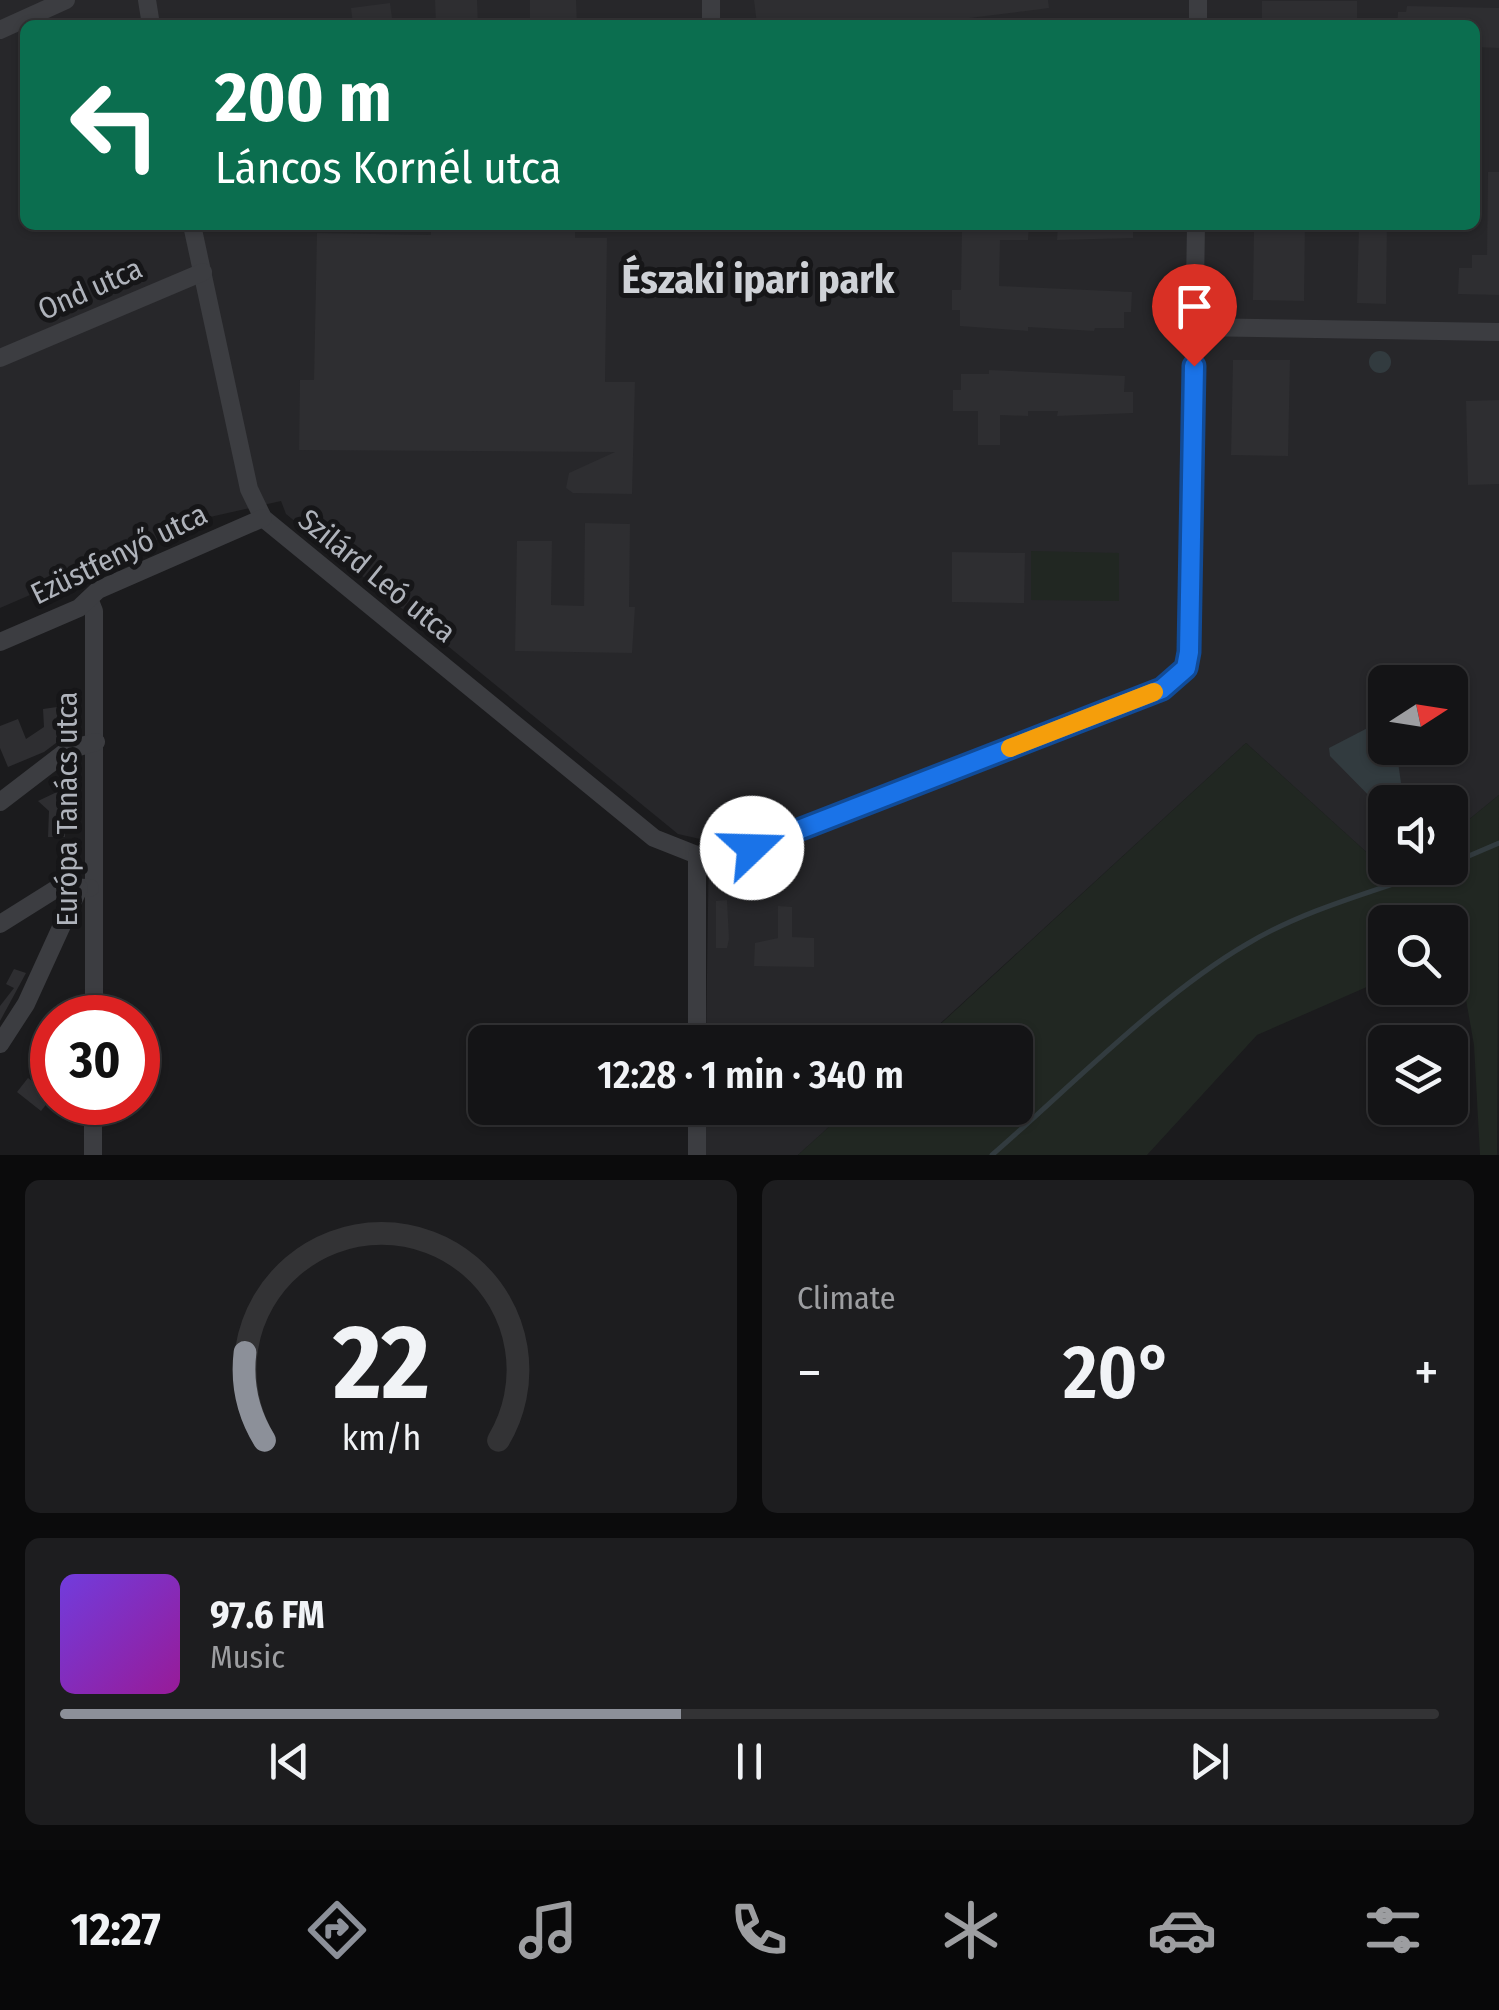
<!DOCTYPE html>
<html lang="en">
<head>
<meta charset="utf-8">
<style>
	body { margin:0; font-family:"Fira Sans Condensed",sans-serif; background:#1d1d1f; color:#f1f3f6; height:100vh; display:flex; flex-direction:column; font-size:38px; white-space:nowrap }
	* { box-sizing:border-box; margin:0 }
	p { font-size:32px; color:#9d9ea1 }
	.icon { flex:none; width:55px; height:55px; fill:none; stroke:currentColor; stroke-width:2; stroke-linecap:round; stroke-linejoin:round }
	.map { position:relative; height:1155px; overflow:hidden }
	.side { display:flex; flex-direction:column; gap:25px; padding:25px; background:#0b0b0c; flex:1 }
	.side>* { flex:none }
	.top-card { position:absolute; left:20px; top:20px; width:1460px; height:210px; border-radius:15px; box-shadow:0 2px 8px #0004,0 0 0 2px #333335; background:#0b6e4f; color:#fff; overflow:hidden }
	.needle { width:65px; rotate:78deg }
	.tools { position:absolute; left:1368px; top:665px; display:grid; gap:20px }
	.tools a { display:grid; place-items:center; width:100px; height:100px; border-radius:15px; background:#141416; box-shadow:0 2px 8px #0004,0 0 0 2px #333335; font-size:50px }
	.speed { position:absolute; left:30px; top:995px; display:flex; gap:20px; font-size:50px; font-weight:700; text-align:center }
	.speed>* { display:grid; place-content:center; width:130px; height:130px; border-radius:50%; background:#141416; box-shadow:0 2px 8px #0004,0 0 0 2px #333335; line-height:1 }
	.speed .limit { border:15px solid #d22; background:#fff; color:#111 }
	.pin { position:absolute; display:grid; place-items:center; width:85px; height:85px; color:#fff; margin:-102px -42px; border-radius:50% 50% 50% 0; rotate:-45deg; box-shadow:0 0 10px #0007 }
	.pin .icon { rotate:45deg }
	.me { position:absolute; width:110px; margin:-55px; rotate:69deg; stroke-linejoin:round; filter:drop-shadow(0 0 8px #0008) }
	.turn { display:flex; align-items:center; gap:35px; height:210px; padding:0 30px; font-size:45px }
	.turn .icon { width:130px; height:130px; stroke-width:2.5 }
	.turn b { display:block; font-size:70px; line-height:85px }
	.big { font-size:75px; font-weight:600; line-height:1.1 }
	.side .card { flex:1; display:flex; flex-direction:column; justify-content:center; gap:15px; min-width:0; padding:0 35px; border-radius:15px; background:#1d1d1f }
	.side .dial { align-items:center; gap:0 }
	.dial svg { height:260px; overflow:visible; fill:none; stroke:#333335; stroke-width:7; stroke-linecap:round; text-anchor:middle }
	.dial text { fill:#f1f3f6; stroke:none }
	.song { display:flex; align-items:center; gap:30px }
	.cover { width:120px; height:120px; border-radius:15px; background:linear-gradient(135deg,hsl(260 70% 55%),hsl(300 70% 35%)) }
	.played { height:10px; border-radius:5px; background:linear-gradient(90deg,#8c9099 45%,#333335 45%) }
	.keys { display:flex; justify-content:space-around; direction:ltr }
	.heat { display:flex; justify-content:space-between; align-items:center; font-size:55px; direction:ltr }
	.side .tiles { flex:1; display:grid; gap:25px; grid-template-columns:1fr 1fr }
	.card:last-child { grid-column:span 2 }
	.trip { position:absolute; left:468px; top:1025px; width:565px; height:100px; border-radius:15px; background:#141416; box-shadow:0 2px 8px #0004,0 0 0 2px #333335; font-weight:600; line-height:100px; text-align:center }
	.tab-bar { display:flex; height:160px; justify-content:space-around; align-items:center; background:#080809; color:#9d9ea1 }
	.tab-bar .icon { width:70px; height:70px }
	.tab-bar .current { color:#8c9099 }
	.tab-bar b { font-size:45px; color:#f1f3f6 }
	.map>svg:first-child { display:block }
	.built { fill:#27272a; fill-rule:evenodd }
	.green { fill:#212722 }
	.water { fill:#323b3f }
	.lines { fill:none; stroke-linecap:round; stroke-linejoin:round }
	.stream { stroke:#323b3f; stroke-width:5 }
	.building { fill:#2e2e31 }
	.street { stroke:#3c3d41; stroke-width:18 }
	.route-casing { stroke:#114b97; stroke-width:25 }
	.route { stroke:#1a73e8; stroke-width:18 }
	.slow { stroke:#f59e0b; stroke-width:18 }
	.labels { text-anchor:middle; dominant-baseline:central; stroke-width:10; stroke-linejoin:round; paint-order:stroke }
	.street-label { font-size:30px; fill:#afb3bb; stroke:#161618 }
	.district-label { font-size:40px; font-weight:bold; fill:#cfd2d7; stroke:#161618 }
</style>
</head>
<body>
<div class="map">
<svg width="1499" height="1155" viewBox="0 0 1499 1155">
	<rect width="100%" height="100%" fill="#1b1b1d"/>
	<g class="built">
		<path d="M0,0h1499v795l-49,40v-33h-65v66h25l-14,11 -150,-136 -326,299h-214l3,-201 -31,-7 -392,-320 -5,-13 -71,16 -210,91zM25,25h1450v200h-1450zM1385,682h65v66h-65z"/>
		<polygon points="705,1108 850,1108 798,1155 704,1155"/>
	</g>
	<g class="green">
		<polygon points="1031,551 1119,553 1119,601 1031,600"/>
		<polygon points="1246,743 1396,879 1410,868 1450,868 1450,835 1499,795 1497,1155 1480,1155 1474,1045 1462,977 1450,961 1450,922 1385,922 1385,979 1257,1035 1147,1155 798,1155 850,1108 1015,1108 1015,1042 921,1042"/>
	</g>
	<g class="water">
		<circle cx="1380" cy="362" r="11"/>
		<polygon points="1385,719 1385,748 1396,748 1403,797 1403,802 1385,802 1385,812 1330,756 1329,748"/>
	</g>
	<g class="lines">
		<g class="stream">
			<polyline points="1450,864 1499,843"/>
			<path d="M992,1155c76,-66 170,-162 255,-211 58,-35 129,-53 193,-76"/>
		</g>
	</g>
	<g class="building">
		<polygon points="435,0 477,0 478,25 436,25"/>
		<polygon points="530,0 576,0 577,25 530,25"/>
		<polygon points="754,0 1048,0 1049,8 913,25 757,25"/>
		<rect x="1262" y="1" width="95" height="24"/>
		<polygon points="390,3 393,25 353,25 351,8"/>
		<polygon points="1407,6 1499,8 1499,48 1475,47 1475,25 1397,25 1398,12 1406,12"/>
		<polygon points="1488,172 1499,172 1499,295 1458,294 1459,268 1472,268 1472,255 1487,255"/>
		<polygon points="431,225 575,225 575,238 607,238 605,382 635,382 632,494 573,493 566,488 569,473 615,452 299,450 300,380 314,380 317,233 431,235"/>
		<polygon points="962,225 1029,225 1028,240 1000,240 999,286 1132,292 1131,312 1124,312 1124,328 1095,328 1094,331 1028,327 1028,331 960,326 960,310 952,310 952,290 961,290"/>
		<polygon points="1058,225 1133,225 1133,238 1057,240"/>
		<polygon points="1254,225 1305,225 1304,301 1253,300"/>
		<polygon points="1359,225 1387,225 1386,304 1357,303"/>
		<polygon points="1233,360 1290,360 1288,456 1231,455"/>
		<polygon points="989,370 1125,376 1124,392 1133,392 1133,413 1057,416 1058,411 1028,411 1028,416 1000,415 1000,445 978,445 978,411 953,411 953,390 961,390 961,374 989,374"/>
		<polygon points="1499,400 1499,484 1468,485 1466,401"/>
		<polygon points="585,523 630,524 629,607 635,607 632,653 515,651 517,541 552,541 551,605 584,606"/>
		<polygon points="952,552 1025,553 1024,603 952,602"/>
		<polygon points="64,706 64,737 44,752 8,767 0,748 0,726 18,719 26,739 44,727 43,709"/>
		<polygon points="59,791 66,797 65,837 48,837 49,811 38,801"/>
		<polygon points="74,844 74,869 59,869 58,845"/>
		<polygon points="727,900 729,939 727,948 716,948 716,901"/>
		<polygon points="778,906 792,907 792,937 814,938 814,967 754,966 755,943 778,938"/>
		<polygon points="14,969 26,973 0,1021 0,1006 14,988 6,984"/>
		<polygon points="52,1042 52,1063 34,1064 32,1043"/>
		<polygon points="28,1078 52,1097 41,1111 17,1092"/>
	</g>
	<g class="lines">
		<g class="street">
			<polyline points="147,0 151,25"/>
			<polyline points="711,25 711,0"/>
			<polyline points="1198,25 1198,0"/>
			<polyline points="0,30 66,0"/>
			<polyline points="192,225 249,489 263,518 654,838 697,855 752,847 1161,689 1186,668 1189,652 1196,225"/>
			<polyline points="1195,327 1499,332"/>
			<polyline points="0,358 203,272"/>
			<polyline points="90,601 94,611 94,1018"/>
			<polyline points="0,642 79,608 98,590 263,518"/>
			<polyline points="0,802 68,750 96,742"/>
			<polyline points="697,855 697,1042"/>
			<polyline points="0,924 59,887 90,888"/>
			<polyline points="0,1044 26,1004 79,888"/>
			<polyline points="93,1155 93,1102"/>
			<polyline points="697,1155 697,1108"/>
		</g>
	</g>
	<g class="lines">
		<g class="route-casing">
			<polyline id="route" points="752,848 1162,689 1186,668 1189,652 1194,366"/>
		</g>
		<use href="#route" class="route"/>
		<polyline class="slow" points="1010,748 1154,692"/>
	</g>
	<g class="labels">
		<g class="street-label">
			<text transform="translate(90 289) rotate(-24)">Ond utca</text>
			<text transform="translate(119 554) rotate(-26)">Ezüstfenyő utca</text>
			<text transform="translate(377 576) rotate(39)">Szilárd Leó utca</text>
			<text transform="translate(67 809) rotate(-90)">Európa Tanács utca</text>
		</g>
		<g class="district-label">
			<text x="758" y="280">Északi ipari park</text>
		</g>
	</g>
</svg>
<div class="tools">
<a><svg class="needle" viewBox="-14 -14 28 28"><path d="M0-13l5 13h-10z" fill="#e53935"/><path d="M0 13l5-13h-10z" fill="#9d9ea1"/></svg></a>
<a><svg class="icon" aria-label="sound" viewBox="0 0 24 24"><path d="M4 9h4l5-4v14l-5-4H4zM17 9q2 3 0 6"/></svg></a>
<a><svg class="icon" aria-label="search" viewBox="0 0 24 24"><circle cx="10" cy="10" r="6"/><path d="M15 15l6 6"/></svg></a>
<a><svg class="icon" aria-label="layers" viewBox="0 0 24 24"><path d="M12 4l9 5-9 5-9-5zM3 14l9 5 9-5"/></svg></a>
</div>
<div class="speed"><div class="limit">30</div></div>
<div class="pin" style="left:1194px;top:366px;background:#d93025"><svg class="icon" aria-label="arrive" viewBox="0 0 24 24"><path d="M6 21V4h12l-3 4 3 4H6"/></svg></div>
<svg class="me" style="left:752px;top:848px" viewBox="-20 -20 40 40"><circle r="19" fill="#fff"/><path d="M0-13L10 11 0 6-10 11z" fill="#1a73e8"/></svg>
<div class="trip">12:28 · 1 min · 340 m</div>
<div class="top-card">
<div class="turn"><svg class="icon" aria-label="left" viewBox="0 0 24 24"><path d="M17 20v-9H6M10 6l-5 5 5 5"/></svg><div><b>200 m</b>Láncos Kornél utca</div></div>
</div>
</div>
<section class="side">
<div class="tiles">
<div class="card dial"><svg viewBox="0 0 100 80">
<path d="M14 69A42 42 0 1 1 86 69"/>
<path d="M14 69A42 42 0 0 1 8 42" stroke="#8c9099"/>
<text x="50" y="56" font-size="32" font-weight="700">22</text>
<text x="50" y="72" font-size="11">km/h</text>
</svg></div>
<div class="card"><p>Climate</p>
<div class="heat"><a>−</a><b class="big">20°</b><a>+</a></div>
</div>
<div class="card">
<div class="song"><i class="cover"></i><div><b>97.6 FM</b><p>Music</p></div></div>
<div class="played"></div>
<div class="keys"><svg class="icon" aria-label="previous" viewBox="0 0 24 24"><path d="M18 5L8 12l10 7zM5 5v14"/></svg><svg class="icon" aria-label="pause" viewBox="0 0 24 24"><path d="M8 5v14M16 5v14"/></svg><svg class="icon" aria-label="next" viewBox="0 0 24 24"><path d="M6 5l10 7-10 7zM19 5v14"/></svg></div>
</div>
</div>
</section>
<nav class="tab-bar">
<b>12:27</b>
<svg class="icon current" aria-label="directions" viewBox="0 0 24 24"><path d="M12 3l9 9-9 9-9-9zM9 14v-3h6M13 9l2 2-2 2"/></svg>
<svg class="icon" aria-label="music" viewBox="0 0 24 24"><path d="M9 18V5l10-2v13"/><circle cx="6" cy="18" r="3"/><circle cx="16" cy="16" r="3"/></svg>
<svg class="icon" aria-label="phone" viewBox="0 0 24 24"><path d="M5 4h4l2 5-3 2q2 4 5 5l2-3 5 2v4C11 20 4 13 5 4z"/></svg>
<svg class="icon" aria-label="climate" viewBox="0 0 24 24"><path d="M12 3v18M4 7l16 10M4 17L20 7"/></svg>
<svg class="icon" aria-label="car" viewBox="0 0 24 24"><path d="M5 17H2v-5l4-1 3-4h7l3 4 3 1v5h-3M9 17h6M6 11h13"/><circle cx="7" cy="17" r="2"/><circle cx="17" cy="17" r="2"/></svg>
<svg class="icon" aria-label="filters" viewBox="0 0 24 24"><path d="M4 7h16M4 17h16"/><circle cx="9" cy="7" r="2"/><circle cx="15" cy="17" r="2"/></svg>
</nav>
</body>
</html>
